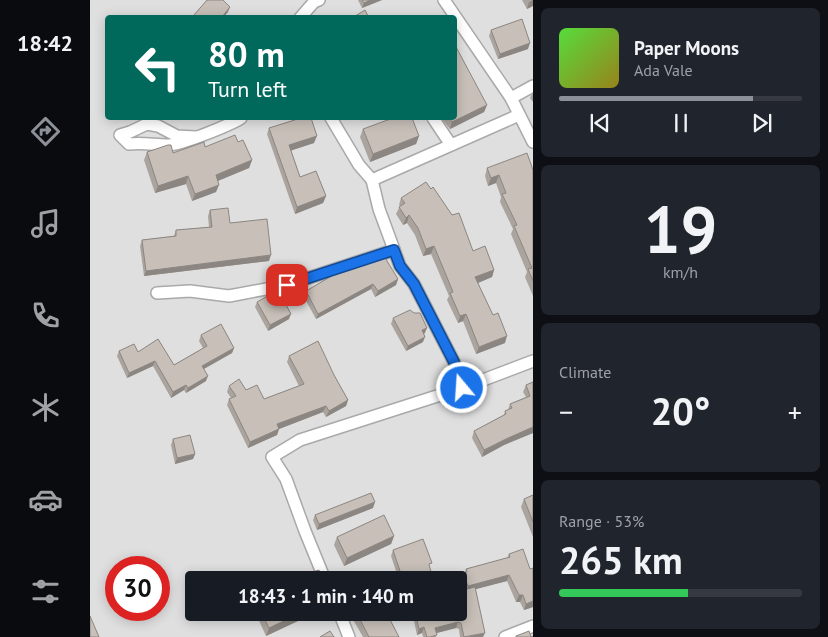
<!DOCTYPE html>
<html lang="en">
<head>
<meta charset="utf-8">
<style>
	body { margin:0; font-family:"PT Sans",sans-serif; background:#20242c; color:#f1f3f6; height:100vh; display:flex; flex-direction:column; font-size:19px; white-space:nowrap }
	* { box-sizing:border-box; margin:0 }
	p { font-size:16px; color:#9ea1a6 }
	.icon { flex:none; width:28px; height:28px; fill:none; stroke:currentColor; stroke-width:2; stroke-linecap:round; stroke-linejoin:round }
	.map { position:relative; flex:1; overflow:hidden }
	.drawer { display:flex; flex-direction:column; gap:8px; padding:8px; background:#0d0f14; width:295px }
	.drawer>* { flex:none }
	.hud { position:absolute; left:15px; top:15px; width:352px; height:105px; border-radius:5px; box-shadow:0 2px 12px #0003; background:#00695c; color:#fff; overflow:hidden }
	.speed { position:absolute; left:15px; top:556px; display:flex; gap:10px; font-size:25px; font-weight:700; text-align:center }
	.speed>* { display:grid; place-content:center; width:65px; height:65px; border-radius:50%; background:#171b24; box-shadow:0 2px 12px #0003; line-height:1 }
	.speed .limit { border:8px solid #d22; background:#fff; color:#111 }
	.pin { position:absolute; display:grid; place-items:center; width:42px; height:42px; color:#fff; margin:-21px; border-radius:10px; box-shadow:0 2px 8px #0006 }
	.me { position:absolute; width:55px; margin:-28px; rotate:342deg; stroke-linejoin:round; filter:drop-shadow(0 0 4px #0008) }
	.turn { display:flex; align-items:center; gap:18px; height:105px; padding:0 20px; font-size:22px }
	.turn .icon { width:65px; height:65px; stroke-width:2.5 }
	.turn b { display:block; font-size:35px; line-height:42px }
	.big { font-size:38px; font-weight:800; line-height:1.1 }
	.drawer .tile { flex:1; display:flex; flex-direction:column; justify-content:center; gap:8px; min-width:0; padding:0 18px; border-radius:8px; background:#20242c }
	.drawer .dial { align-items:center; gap:0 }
	.dial b { font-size:65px; line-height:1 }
	.song { display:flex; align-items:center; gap:15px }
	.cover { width:60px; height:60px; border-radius:8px; background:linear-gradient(135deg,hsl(110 70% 55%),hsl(50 70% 35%)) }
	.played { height:5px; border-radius:2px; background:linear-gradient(90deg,#8c9099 80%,#363941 80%) }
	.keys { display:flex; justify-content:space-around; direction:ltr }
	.heat { display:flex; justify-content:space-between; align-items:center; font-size:28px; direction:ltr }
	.charge { height:8px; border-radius:4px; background:linear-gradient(90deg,#34c759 53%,#363941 0) }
	.trip { position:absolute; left:95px; top:571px; width:282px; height:50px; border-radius:5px; background:#171b24; box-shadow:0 2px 12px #0003; font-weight:800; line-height:50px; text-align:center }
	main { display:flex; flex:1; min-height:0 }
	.tabs { display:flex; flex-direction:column; width:90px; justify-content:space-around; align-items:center; background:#090b0e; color:#9ea1a6 }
	.tabs .icon { width:35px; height:35px }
	.tabs .selected { color:#8c9099 }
	.tabs b { font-size:22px; color:#f1f3f6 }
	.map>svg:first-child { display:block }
	.residential { fill:#e0dfdf; fill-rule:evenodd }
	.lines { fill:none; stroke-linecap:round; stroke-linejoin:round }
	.street-casing { stroke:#a9a9a9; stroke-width:14 }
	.street { stroke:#fff; stroke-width:11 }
	.wall { fill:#aba49e }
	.shaded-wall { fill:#8b8681 }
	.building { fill:#c7bfb8; stroke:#8b8681 }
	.route-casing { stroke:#114b97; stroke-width:12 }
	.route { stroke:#1a73e8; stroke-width:9 }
</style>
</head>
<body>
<main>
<nav class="tabs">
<b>18:42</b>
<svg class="icon selected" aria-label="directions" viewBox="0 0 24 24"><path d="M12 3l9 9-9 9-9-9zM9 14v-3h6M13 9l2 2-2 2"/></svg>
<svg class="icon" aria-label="music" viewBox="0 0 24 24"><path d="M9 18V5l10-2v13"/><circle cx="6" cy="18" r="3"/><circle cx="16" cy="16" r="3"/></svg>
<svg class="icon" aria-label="phone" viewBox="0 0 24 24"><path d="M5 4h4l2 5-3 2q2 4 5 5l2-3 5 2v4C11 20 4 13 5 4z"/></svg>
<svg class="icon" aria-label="climate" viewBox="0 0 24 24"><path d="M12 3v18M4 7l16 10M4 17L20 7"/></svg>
<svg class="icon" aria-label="car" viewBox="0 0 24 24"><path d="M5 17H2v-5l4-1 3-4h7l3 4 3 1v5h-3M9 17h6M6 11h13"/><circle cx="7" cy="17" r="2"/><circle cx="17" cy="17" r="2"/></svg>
<svg class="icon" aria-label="filters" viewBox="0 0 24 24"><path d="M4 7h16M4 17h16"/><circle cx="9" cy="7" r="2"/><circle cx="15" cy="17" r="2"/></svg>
</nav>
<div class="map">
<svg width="443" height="637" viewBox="0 0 443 637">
	<rect width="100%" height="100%" fill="#f2efe9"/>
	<path class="residential" d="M0,0h443v637h-443zM18,18h347v100h-347zM26,568h43v42h-43zM104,580h265v32h-265z"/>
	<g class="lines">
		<g class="street-casing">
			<g id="street">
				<polyline points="354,0 421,98"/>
				<polyline points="210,18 224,2 229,0"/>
				<polyline points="443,86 421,98 443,142"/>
				<polyline points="241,118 269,165 282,180 289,209 310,266 324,284 364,362 372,388"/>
				<polyline points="343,118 361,145"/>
				<path d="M106,137l-19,-1 -19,-10 -11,-2 -17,8 -10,3 9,9c13,-2 26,1 39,1 13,0 62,-20 73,-27"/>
				<polyline points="282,180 429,115"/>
				<polyline points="67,293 100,291 139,296 197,285 304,250"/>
				<polyline points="235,580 215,531 196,479 182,457 210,440 372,388 443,361"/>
				<polyline points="249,612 259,637"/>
				<polyline points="415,637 443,626"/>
			</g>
		</g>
		<use href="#street" class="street"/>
	</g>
	<g class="wall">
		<polygon points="268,0 292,0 272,8"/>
		<polygon points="432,0 443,0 443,6 437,9"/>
		<polygon points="401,30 438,49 408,59 399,36"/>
		<polygon points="443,92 443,102 440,98"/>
		<polygon points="397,105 394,112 360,129 351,118 365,118"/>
		<polygon points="179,128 224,143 201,150 210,177 236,196 233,203 205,214 177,134"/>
		<polygon points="273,129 329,136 326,144 280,162 270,137"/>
		<polygon points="148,142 162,160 159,168 127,181 126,192 102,201 96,184 65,193 54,160 57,152 83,153"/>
		<polygon points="397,168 443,170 443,296 435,277 437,272 421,234 423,229 410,202 411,197 406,183 398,186 395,176"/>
		<polygon points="311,198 383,251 404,270 402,277 388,283 415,343 386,354 373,321 368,323 357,300 359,296 341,254 333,256 325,235 317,223 313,225 306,214 310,206 309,205"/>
		<polygon points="120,210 140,223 179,261 54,276 50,246 52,240 84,236 86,230 119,227 118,216"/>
		<polygon points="308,279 306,285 285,297 281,289 226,319 214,297 216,291"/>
		<polygon points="167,302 199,319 178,331 165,307"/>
		<polygon points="303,318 335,333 333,334 333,342 316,351 301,324"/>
		<polygon points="111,335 144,348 142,353 114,369 116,381 96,393 94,390 81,398 63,366 37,378 27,356 29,351 48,352 84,365 113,348 109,341"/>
		<polygon points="199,356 244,375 258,400 256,406 236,417 233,412 189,429 187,435 158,448 137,405 139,399 141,398 137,392 139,386 156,390 174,399 209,386 197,362"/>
		<polygon points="443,382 443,433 414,445 392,457 382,438 384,431 414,415 415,411 418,410 420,404 436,397 433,392 436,385"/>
		<polygon points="83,439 105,454 103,459 85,464 81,445"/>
		<polygon points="443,495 443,537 431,507 434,499"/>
		<polygon points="283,508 227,530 223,520 225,515"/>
		<polygon points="304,536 301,544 254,566 244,545 247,537"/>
		<polygon points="303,550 340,569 343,580 314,580 314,578 309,580 301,556"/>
		<polygon points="419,554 443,607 434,610 430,602 426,602 417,581 385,589 393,637 370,637 369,629 366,628 346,633 346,637 333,637 332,633 327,635 322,612 369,612 374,589 371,579 373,573 375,572 376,569 417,558"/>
		<polygon points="219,573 233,580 217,580"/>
		<polygon points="166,612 227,612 176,636 166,614"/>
		<polygon points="258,612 296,612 309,637 273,637 261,616 260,616"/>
	</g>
	<g class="shaded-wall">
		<polygon points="280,0 292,0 272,8 274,3"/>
		<polygon points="443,0 443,6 437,9 439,2"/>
		<polygon points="140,7 138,12 133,18 131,18"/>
		<polygon points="440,43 438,49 408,59 410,54"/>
		<polygon points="397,105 394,112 360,129 362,122"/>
		<polygon points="227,136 224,143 197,152 199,145"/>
		<polygon points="329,136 326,144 280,162 283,154"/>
		<polygon points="162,160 159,168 123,183 126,175"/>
		<polygon points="409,175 406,183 398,186 401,178"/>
		<polygon points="98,176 96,184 65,193 68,186"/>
		<polygon points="129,185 126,192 102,201 105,194"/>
		<polygon points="236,196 233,203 205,214 207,207"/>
		<polygon points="319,215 317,223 313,225 316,218"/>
		<polygon points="344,246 341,254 333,256 336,249"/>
		<polygon points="181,255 179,261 54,276 56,271"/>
		<polygon points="404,270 402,277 383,285 385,277"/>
		<polygon points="308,279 306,285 285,297 288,291"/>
		<polygon points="283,284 281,289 226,319 228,314"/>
		<polygon points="201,314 199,319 178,331 180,325"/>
		<polygon points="376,314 373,321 368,323 370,316"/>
		<polygon points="337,328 335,333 330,336 332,330"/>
		<polygon points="417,336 415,343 386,354 389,347"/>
		<polygon points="335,337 333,342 316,351 318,346"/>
		<polygon points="144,348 142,353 110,371 112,366"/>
		<polygon points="65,361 63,366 37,378 39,373"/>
		<polygon points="118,376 116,381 96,393 98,388"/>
		<polygon points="96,385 94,390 81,398 83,392"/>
		<polygon points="258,400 256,406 236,417 239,411"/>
		<polygon points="236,406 233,412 189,429 187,435 158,448 160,442 187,424"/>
		<polygon points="443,427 443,433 414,445 392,457 394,450 416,439"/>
		<polygon points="105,454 103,459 85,464 87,458"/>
		<polygon points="285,502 283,508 227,530 229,524"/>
		<polygon points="304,536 301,544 254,566 257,558"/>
		<polygon points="316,572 314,578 309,580 311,574"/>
		<polygon points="419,575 417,581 375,592 378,586"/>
		<polygon points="429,595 433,595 430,602 426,602"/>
		<polygon points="443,601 443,607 434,610 436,604"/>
		<polygon points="213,612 227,612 176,636 179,628"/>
		<polygon points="368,622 366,628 343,634 345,628"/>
		<polygon points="334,627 332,633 327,635 329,629"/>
		<polygon points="395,633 393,637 375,637"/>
	</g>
	<g class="building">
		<polygon points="117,0 133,0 140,7 131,18 107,18 104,15"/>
		<polygon points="272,0 280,0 274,3"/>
		<polygon points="275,10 279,18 262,18"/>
		<polygon points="432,19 440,43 410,54 401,30"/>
		<polygon points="365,45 397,105 362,122 359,118 365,118"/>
		<polygon points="211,118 221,118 227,136 199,145 210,177 226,171 236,196 207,207 179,128"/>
		<polygon points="303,118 322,118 329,136 283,154 273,129"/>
		<polygon points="145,135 148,142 153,140 162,160 126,175 129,185 105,194 98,176 68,186 57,152 78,145 81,145 83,153 114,142 115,147"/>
		<polygon points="437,153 443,170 443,281 438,269 442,268 424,226 427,225 412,194 416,193 409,175 401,178 397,168"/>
		<polygon points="336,182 341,189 343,187 362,215 369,213 383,251 395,246 404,270 385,277 403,315 408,313 417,336 389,347 376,314 370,316 360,293 363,292 344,246 336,249 328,228 319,215 316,218 309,207 315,203 311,198"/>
		<polygon points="138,208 140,223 177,219 181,255 56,271 52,240 86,236 86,230 122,227 120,210"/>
		<polygon points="294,256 308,279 288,291 283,284 228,314 216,291 252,270"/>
		<polygon points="188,290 201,314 180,325 167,302"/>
		<polygon points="320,310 324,313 330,313 337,328 332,330 335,337 318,346 303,318"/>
		<polygon points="131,324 144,348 112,366 118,376 98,388 96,385 83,392 65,361 39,373 29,351 44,344 48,352 68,339 84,365 117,346 111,335"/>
		<polygon points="228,341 244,375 258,400 239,411 236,406 187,424 189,429 160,442 139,399 146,396 139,386 149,379 156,390 167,385 174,399 214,384 199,356"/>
		<polygon points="443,382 443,427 416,439 394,450 384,431 416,414 415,411 422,408 420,404 440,396 436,385"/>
		<polygon points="100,435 105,454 87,458 83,439"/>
		<polygon points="281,493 285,502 229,524 225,515"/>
		<polygon points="443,495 443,522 434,499"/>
		<polygon points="294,515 304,536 257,558 247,537"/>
		<polygon points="333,539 342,563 339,564 343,580 318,580 316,572 311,574 303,550"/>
		<polygon points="433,549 440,569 443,568 443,601 436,604 433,595 429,595 419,575 378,586 373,573 377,572 376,569 420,557 419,554"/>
		<polygon points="229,570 233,580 222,580 219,573"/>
		<polygon points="385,587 395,633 374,637 371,623 368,622 345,628 347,635 340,637 337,637 334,627 329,629 325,612 369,612 369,591"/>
		<polygon points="171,612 213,612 179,628"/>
		<polygon points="266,612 296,612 309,637 279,637"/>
		<polygon points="0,616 9,637 0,637"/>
		<polygon points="240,631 244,637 230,637"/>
		<polygon points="439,631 441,637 443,636 443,637 426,637 426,636"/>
	</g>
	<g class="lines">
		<g class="route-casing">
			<polyline id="route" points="197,285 304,250 310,266 324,284 364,362 372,388"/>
		</g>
		<use href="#route" class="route"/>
	</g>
</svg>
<div class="speed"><div class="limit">30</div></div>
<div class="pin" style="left:197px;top:285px;background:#d93025"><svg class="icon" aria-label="arrive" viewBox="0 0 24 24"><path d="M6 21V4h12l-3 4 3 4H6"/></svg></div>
<svg class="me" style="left:372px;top:388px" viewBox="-20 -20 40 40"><circle r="17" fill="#1a73e8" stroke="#fff" stroke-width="3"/><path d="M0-11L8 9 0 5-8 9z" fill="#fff"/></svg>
<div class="trip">18:43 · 1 min · 140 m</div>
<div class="hud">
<div class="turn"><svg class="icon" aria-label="left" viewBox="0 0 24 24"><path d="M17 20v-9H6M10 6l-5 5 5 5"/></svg><div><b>80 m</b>Turn left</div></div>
</div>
</div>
<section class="drawer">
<div class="tile">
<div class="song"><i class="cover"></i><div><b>Paper Moons</b><p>Ada Vale</p></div></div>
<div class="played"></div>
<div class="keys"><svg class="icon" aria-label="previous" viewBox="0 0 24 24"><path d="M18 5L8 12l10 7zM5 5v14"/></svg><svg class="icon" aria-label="pause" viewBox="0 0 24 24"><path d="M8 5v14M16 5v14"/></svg><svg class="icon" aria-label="next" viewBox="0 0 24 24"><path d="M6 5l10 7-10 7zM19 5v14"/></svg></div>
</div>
<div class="tile dial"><b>19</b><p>km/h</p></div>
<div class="tile"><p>Climate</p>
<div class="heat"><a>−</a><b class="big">20°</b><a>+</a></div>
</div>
<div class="tile"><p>Range · 53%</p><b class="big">265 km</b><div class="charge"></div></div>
</section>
</main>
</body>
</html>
